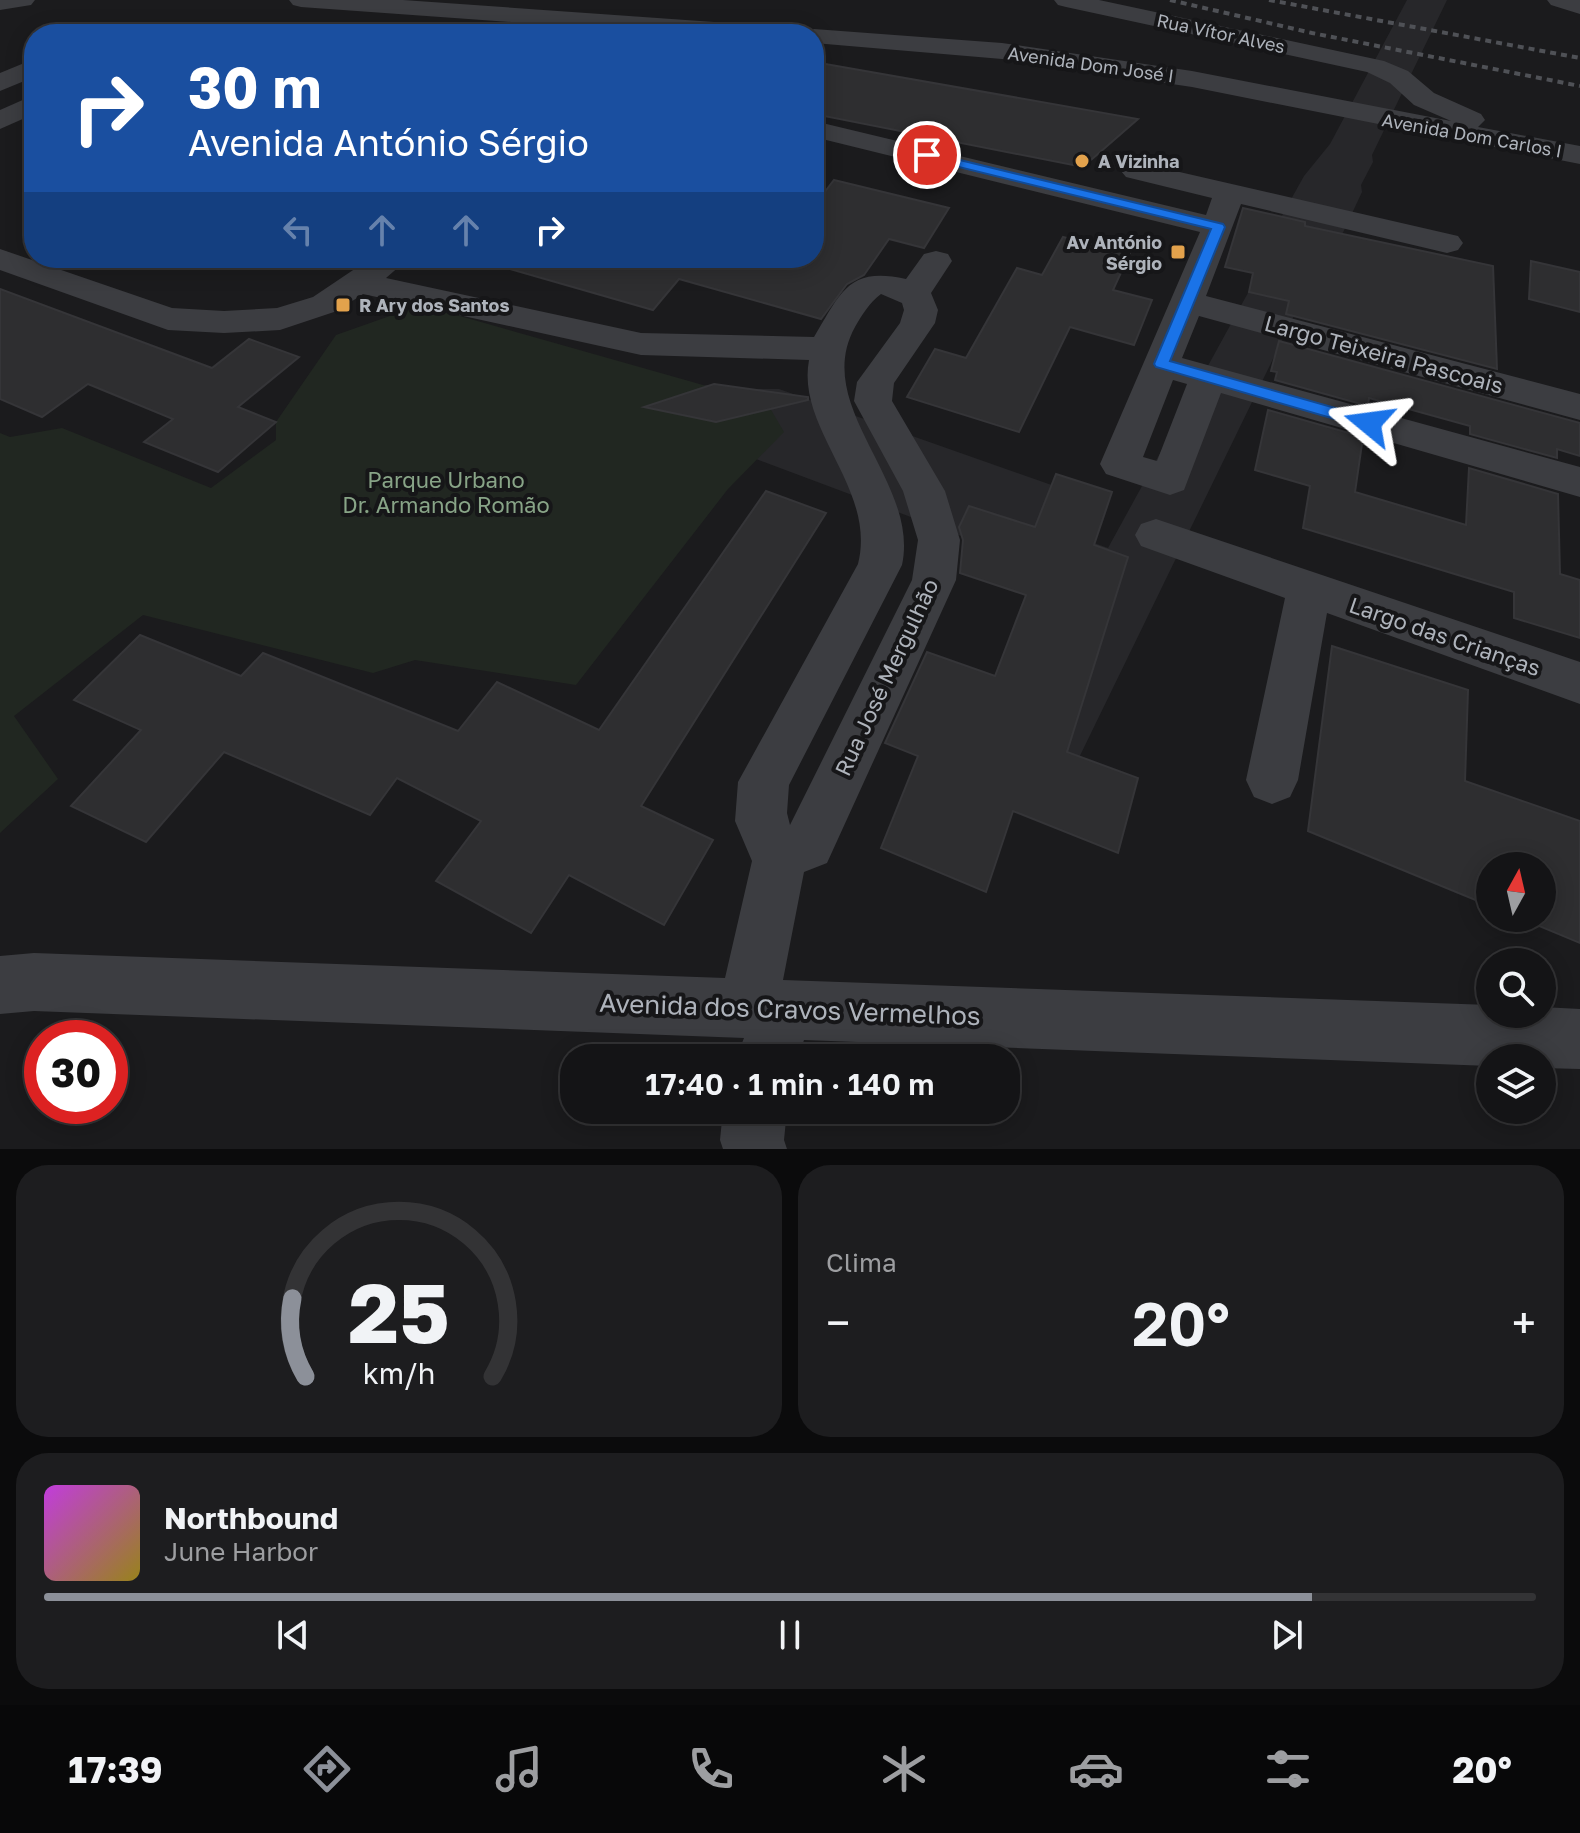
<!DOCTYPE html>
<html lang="pt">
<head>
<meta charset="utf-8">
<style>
	body { margin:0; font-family:"Golos Text",sans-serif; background:#1d1d1f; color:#f1f3f6; height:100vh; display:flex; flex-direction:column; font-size:30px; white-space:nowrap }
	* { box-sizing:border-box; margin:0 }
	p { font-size:26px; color:#9d9ea1 }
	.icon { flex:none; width:44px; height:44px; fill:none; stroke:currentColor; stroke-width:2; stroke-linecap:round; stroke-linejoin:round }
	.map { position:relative; height:1149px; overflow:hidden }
	.panel { display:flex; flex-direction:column; gap:16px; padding:16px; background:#0b0b0c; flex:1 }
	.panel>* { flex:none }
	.top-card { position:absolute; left:24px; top:24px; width:800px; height:244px; border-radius:32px; box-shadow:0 4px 20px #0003,0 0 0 2px #333335; background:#1a4fa0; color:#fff; overflow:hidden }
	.needle { width:52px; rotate:8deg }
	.buttons { position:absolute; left:1476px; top:852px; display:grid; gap:16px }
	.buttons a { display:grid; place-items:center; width:80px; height:80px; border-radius:50%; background:#141416; box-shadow:0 4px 20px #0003,0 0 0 2px #333335; font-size:40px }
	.speed { position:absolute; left:24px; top:1020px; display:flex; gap:16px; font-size:40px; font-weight:700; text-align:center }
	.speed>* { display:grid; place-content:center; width:104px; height:104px; border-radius:50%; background:#141416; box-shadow:0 4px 20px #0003,0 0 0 2px #333335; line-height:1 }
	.speed .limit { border:12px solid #d22; background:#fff; color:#111 }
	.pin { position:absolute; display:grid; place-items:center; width:68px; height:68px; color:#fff; margin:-34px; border:4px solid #fff; border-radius:50%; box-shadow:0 2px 8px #0007 }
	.me { position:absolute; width:88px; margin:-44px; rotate:286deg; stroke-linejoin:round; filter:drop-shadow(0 0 6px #0008) }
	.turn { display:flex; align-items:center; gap:28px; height:168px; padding:0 32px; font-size:36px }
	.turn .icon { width:104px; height:104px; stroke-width:2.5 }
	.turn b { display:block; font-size:56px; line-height:68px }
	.lanes { display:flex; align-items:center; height:76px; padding:0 32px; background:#0003; justify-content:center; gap:40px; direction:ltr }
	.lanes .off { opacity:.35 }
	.big { font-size:60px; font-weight:600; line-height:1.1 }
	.panel .tile { flex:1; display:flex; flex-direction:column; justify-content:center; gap:12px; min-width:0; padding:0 28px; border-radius:32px; background:#1d1d1f }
	.panel .dial { align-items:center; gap:0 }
	.dial svg { height:208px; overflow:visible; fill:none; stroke:#333335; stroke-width:7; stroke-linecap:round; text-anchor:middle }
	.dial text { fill:#f1f3f6; stroke:none }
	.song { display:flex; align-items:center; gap:24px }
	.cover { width:96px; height:96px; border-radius:12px; background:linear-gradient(135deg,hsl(290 70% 55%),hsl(50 70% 35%)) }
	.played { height:8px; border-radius:4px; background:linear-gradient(90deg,#8c9099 85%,#333335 85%) }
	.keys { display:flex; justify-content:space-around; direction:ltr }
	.heat { display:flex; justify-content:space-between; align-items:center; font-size:44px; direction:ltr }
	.panel .tiles { flex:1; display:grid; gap:16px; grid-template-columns:1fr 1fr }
	.tile:last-child { grid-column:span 2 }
	.trip { position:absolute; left:560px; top:1044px; width:460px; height:80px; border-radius:32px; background:#141416; box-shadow:0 4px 20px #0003,0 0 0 2px #333335; font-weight:600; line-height:80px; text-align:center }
	.tab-bar { display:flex; height:128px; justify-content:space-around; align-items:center; background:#080809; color:#9d9ea1 }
	.tab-bar .icon { width:56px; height:56px }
	.tab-bar .on { color:#8c9099 }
	.tab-bar b { font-size:36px; color:#f1f3f6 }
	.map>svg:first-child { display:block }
	.built { fill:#27272a }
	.green { fill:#212721 }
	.building { fill:#2e2e30; stroke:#353538; stroke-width:2 }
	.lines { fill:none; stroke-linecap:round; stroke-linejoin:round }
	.minor { fill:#3c3d41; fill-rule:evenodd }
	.rail { stroke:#4f5156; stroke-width:4; stroke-dasharray:6 5; stroke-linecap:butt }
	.route { fill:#1a73e8; stroke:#114b97; stroke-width:2 }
	.poi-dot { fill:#e3a24c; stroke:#161618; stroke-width:3 }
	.labels { text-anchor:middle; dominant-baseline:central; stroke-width:8; stroke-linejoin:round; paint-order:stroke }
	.far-street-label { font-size:18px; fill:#aeb3bb; stroke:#161618 }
	.far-poi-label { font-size:18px; font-weight:bold; fill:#aeb3bb; stroke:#161618; text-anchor:start }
	.street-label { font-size:22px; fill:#aeb3bb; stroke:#161618 }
	.park-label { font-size:22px; fill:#88a487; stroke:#161618 }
	.near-street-label { font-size:26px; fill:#aeb3bb; stroke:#161618 }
</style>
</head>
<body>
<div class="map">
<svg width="1580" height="1149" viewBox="0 0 1580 1149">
	<rect width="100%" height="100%" fill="#1b1b1d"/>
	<polygon class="built" points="1407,0 1447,0 1372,155 1373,162 1361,185 1362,192 1332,256 1324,254 1056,805 1047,568 732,450 704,385 725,385 733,389 779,389 1080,495 1064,532 1108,548 1277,240 1270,237 1304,176 1330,144"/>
	<polygon class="green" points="421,305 767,403 784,432 728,489 576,685 415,660 373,673 143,615 14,716 58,779 0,833 0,433 10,437 62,428 211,488 276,440 276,422 336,335"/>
	<g class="building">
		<polygon points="814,62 1138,119 1083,167 814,114"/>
		<polygon points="834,180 949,208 924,248 889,239 864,275 847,284 821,319 679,279 653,310 510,269 511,258 814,258 814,206"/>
		<polygon points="1243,208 1305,222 1305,226 1493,266 1497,369 1286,314 1289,301 1249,292 1253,273 1225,267"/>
		<polygon points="1063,237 1130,253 1113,290 1152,300 1134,345 1070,327 1019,432 907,397 935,349 966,358 1017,268 1042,275"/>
		<polygon points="1531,261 1580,272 1580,312 1529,299"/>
		<polygon points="0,289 212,368 249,339 299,357 238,407 276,422 218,472 144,442 173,419 88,384 42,417 0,399"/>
		<polygon points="1279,341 1580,423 1580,456 1557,449 1557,458 1470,434 1470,426 1369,398 1368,406 1275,380 1277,372 1271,371"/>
		<polygon points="714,384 808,397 808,400 716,422 644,407"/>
		<polygon points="1268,410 1363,437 1355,492 1466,525 1469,468 1558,494 1560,574 1580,580 1580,638 1514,618 1514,592 1303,528 1310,486 1255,470"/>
		<polygon points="1056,474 1112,492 1094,545 1128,557 1067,752 1138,778 1118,853 1013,811 986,892 881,848 918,756 885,743 927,652 995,676 1026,595 960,573 963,540 959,527 969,506 1035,527"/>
		<polygon points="766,491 826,513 641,806 713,840 664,925 569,875 531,933 436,881 481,821 397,778 370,815 224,752 146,842 71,806 141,730 74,700 140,635 241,676 263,653 458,731 497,682 599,730"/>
		<polygon points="1332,646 1468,690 1465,781 1580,821 1580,943 1520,918 1542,918 1542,866 1490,866 1490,906 1308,831"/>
	</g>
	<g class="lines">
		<g class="minor">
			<polygon points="0,0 35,0 31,5 0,10"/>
			<polygon points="289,0 403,0 785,27 794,29 797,34 680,34 301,7 293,5"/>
			<polygon points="1054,0 1099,0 1384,61 1408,71 1434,93 1481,114 1485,120 1478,127 1580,146 1580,164 1192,87 1002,59 814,43 814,34 803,34 814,29 1002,43 1192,71 1451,121 1414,105 1390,83 1367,72 1066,7 1058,5"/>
			<polygon points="1547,0 1580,0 1580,14 1551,5"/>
			<polygon points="34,59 34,77 0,91 0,73"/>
			<polygon points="34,95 34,114 0,129 0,110"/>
			<path d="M814,121l392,94 6,-17 -86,-21 -5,-6 5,-6 10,-3 322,74 5,7 -5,7 -11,3 -206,-49 -35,92 374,98v26l-381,-104 -17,42 398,109v30l-359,-104 -37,97 -14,5 -64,-21 -6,-10 100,-232 -386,-95zM1173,380l14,4 -30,77 -14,-4z"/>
			<path d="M0,249l172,59 52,3 53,-3 36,-11 58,-39h38l-23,20 255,55 173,4c27,-45 35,-71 92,-58l18,-25 12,-3 12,3 4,7 -21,32 7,17 -3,13 -41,60 -2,18 53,90 15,49 -4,40 -129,283 -23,9 -21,108 707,25v9h52v-7l38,2v60l-38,-1v-10h-52v8l-686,-26 -6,18h-62l8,-20 -710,-27 -34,3v-58l34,-3 691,25 27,-117 -17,-40 3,-39 120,-218c19,-76 -62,-134 -49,-204l-168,-5 -278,-61 -26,17 -57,19 -56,3 -56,-3 -168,-60zM881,294l21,9 2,7 -4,13 -43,59 -3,19 49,90 15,49 -6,40 -122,245 -3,-12 2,-28 113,-220c18,-84 -91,-158 -47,-238 7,-12 14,-24 26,-33z"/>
			<polygon points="1156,519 1580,662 1580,704 1327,613 1298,780 1290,797 1272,804 1254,797 1246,780 1285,598 1141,546 1135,535 1141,524"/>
			<polygon points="723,1110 787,1110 784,1140 787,1149 723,1149 720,1140"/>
		</g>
		<g class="rail">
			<polyline points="1170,0 1312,33 1580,86"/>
			<polyline points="1269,0 1580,58"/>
		</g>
	</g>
	<polygon class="route" points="927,152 1223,224 1225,227 1170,361 1374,419 1374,427 1369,429 1156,367 1154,364 1211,229 922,158 921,155"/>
	<g class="poi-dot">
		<circle cx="1082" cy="161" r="8"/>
		<rect x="1170" y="244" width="16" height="16" rx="4"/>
		<rect x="335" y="297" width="16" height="16" rx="4"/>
	</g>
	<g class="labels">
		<g class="far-street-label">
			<text transform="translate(1221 33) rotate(12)">Rua Vítor Alves</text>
			<text transform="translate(1091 64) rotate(8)">Avenida Dom José I</text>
			<text transform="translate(1472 135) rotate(10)">Avenida Dom Carlos I</text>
		</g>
		<g class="far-poi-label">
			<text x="1098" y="161">A Vizinha</text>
			<text x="1162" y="242" text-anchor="end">Av António<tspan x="1162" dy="21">Sérgio</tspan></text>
			<text x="359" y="305">R Ary dos Santos</text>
		</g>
		<g class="street-label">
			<text transform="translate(1384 354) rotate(15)">Largo Teixeira Pascoais</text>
			<text transform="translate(1445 636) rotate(19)">Largo das Crianças</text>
			<text transform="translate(886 677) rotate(-65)">Rua José Mergulhão</text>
		</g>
		<g class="park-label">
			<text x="446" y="479">Parque Urbano<tspan x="446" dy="25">Dr. Armando Romão</tspan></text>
		</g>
		<g class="near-street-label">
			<text transform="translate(790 1009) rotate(2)">Avenida dos Cravos Vermelhos</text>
		</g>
	</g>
</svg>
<div class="buttons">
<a><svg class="needle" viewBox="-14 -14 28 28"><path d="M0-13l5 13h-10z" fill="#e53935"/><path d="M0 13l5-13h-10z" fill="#9d9ea1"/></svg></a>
<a><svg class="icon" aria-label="search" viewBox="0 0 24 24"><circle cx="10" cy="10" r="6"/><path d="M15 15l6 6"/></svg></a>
<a><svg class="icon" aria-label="layers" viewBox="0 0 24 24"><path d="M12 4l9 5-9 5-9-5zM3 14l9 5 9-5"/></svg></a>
</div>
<div class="speed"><div class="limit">30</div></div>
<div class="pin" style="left:927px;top:155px;background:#d93025"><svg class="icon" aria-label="arrive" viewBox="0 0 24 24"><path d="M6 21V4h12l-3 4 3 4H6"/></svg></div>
<svg class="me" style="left:1369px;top:423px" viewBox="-20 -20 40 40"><path d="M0-17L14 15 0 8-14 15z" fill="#1a73e8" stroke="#fff" stroke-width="4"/></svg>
<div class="trip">17:40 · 1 min · 140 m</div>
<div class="top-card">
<div class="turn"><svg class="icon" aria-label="right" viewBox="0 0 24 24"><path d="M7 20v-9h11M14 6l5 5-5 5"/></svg><div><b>30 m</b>Avenida António Sérgio</div></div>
<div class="lanes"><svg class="icon off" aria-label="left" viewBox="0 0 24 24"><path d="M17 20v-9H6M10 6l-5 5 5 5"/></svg><svg class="icon off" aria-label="ahead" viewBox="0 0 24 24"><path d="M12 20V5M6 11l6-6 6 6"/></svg><svg class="icon off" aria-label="ahead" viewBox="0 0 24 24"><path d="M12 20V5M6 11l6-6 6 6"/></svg><svg class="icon" aria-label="right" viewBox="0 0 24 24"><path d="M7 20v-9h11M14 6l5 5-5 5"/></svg></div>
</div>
</div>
<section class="panel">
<div class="tiles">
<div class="tile dial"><svg viewBox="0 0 100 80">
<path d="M14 69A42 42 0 1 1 86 69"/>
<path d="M14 69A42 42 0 0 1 9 39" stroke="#8c9099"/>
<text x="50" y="56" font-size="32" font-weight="700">25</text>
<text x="50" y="72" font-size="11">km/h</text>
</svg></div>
<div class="tile"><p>Clima</p>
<div class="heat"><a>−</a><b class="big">20°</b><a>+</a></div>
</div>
<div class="tile">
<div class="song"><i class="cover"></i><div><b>Northbound</b><p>June Harbor</p></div></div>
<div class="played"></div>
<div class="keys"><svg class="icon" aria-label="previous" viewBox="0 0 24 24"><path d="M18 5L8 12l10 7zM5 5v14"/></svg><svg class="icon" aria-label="pause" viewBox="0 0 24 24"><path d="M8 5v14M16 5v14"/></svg><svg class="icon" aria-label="next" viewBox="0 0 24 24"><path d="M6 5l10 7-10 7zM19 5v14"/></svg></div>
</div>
</div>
</section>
<nav class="tab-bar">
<b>17:39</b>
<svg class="icon on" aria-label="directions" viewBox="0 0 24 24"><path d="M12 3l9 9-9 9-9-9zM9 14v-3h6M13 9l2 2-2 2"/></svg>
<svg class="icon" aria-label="music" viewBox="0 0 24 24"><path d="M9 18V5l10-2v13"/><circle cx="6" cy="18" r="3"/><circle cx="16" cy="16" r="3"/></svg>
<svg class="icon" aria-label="phone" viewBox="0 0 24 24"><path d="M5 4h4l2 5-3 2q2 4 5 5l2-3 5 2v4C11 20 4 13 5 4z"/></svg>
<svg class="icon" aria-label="climate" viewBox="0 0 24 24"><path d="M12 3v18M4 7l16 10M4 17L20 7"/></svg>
<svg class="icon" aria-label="car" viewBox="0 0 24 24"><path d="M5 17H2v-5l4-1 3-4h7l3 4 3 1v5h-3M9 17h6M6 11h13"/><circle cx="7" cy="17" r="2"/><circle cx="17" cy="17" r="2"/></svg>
<svg class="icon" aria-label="filters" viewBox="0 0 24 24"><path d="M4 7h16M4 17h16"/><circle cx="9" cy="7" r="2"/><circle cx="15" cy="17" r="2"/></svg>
<b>20°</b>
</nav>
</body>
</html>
